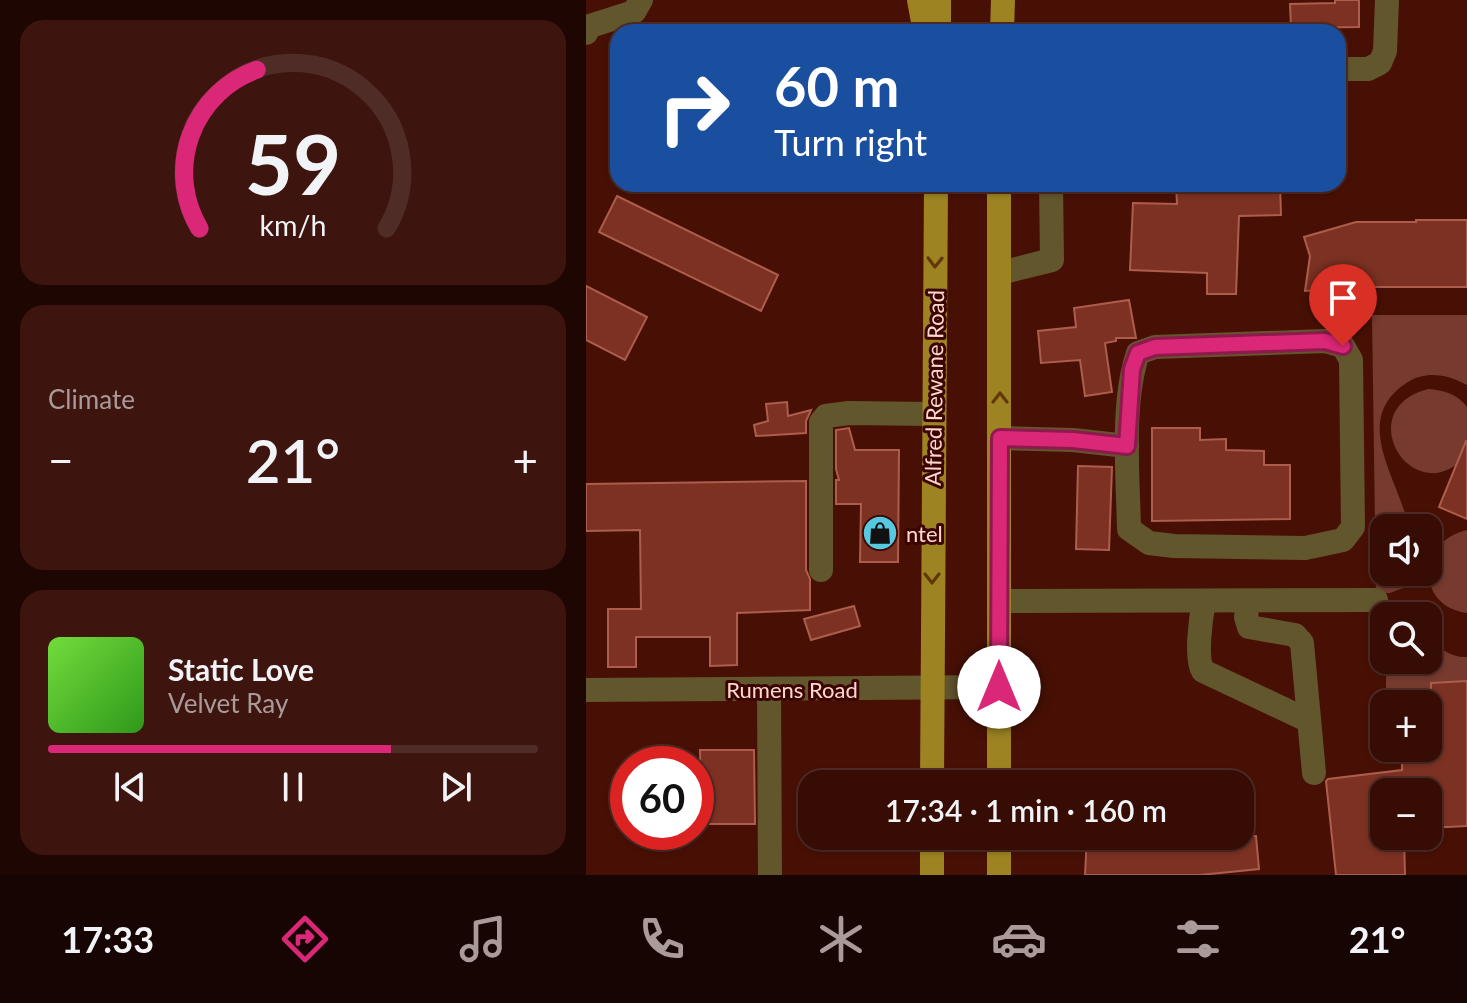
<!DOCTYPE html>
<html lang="en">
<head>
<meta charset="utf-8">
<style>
	body { margin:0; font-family:Lato,sans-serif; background:#3d150e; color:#f1f3f6; height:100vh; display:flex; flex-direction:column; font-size:30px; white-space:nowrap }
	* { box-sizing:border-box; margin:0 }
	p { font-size:26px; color:#aa9b9a }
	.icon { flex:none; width:44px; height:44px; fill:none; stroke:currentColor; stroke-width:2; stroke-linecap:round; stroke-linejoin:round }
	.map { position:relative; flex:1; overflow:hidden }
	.panel { display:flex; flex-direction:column; gap:20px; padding:20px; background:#1e0702; width:586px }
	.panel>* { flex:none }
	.top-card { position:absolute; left:24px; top:24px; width:736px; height:168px; border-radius:24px; box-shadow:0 2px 6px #0004,0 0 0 2px #502c26; background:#1a4fa0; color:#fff; overflow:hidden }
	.controls { position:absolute; left:784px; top:514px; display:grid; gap:16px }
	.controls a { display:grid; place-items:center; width:72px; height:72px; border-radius:16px; background:#360c04; box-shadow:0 2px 6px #0004,0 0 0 2px #502c26; font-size:40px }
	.speed { position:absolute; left:24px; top:746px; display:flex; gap:16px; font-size:40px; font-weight:700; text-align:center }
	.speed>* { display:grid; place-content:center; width:104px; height:104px; border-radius:50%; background:#360c04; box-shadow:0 2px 6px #0004,0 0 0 2px #502c26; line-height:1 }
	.speed .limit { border:12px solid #d22; background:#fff; color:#111 }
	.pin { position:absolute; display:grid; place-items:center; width:68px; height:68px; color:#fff; margin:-82px -34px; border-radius:50% 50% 50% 0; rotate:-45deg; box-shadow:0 0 8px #0007 }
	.pin .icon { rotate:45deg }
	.me { position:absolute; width:88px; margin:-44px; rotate:0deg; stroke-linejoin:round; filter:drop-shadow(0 0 6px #0008) }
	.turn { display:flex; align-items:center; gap:28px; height:168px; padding:0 32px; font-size:36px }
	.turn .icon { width:104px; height:104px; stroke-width:2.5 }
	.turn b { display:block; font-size:56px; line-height:68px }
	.big { font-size:60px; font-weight:600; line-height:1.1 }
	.panel .tile { flex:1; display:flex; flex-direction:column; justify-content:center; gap:12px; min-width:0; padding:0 28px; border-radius:24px; background:#3d150e }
	.panel .dial { align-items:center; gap:0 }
	.dial svg { height:208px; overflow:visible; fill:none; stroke:#502c26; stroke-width:7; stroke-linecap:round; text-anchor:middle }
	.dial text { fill:#f1f3f6; stroke:none }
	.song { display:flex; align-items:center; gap:24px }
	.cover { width:96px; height:96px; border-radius:12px; background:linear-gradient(135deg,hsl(100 70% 55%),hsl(110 70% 35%)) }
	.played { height:8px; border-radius:4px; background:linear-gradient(90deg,#db2777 70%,#502c26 70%) }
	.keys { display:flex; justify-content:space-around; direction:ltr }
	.heat { display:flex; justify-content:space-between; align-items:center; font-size:44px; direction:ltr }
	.trip { position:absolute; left:212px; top:770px; width:456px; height:80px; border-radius:24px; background:#360c04; box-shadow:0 2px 6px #0004,0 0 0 2px #502c26; font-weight:600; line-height:80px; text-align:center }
	.dock { display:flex; height:128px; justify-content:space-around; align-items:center; background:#160502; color:#aa9b9a }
	.dock .icon { width:56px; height:56px }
	.dock .active { color:#db2777 }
	.dock b { font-size:36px; color:#f1f3f6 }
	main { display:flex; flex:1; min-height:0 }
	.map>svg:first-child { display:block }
	.green { fill:#763a2e }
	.building { fill:#7c3122; stroke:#ad5d4c; stroke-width:2 }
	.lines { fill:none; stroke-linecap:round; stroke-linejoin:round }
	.minor { stroke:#62562d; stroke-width:24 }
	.major { stroke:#9d8322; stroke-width:24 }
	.oneway { stroke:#63370e }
	.route-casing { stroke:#8e194d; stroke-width:20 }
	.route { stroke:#db2777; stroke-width:14 }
	.labels { text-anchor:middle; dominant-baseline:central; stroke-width:6; stroke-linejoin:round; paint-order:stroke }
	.street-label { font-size:22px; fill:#fdd8cf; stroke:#3c0400 }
	.poi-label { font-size:22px; fill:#fdd8cf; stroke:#3c0400; text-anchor:start }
</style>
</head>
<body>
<main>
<section class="panel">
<div class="tile dial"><svg viewBox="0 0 100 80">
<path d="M14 69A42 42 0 1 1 86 69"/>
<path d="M14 69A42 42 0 0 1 36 8" stroke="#db2777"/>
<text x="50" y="56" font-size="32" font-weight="700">59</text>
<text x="50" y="72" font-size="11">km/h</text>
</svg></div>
<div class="tile"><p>Climate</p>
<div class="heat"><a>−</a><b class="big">21°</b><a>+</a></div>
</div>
<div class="tile">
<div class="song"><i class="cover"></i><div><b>Static Love</b><p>Velvet Ray</p></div></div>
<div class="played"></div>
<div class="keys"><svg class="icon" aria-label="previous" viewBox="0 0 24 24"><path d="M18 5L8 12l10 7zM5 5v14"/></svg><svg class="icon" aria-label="pause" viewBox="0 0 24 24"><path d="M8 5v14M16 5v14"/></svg><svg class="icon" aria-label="next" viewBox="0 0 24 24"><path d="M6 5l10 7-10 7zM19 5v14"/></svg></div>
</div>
</section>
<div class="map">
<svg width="881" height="875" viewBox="0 0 881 875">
	<rect width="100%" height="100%" fill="#481005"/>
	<g class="green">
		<path d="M786,315h95v70c-18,-10 -40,-15 -59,-3 -59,37 -9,97 1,146h-25v44h25l-6,16 -13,5h-14z"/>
		<path d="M842,389c16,1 29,5 39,18v48c-54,60 -118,-46 -39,-66z"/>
		<path d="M881,530v83c-52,-7 -50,-72 0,-83z"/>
		<path d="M842,638c10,10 24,20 39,19v39h-81v-36h42z"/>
	</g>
	<g class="building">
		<polygon points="749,0 773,0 773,27 705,28 704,4 749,3"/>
		<polygon points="590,184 694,184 695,215 653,216 650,294 621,294 621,273 544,270 547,203 591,204"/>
		<polygon points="31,196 192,275 175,311 13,232"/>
		<polygon points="830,220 881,220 881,287 780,287 719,291 724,256 718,237 770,222 830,222"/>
		<polygon points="0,286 61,317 39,360 0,340"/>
		<polygon points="543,300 550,338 530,338 530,341 519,343 526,392 499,396 494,360 455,363 452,331 490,327 488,308"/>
		<polygon points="201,402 202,416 225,410 220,421 220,433 170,436 168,425 182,421 180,404"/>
		<polygon points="263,428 269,450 313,450 312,562 274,562 275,504 250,504 250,480 253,480 250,469 250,430"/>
		<polygon points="566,428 614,428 614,440 640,439 640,450 678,451 678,465 704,465 704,519 566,521"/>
		<polygon points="880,441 881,441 881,519 853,507"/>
		<polygon points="492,466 526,467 523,550 490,549"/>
		<polygon points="220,481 220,570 224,579 224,610 151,613 151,665 124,666 124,637 50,637 50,667 22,667 22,609 55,609 54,530 0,531 0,484"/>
		<polygon points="268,606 274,626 225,640 218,619"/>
		<polygon points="881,681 881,826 842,828 842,792 798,792 798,836 818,836 819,875 750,875 740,781 742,779 816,770 816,748 842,748 842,689 845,689 845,683"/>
		<polygon points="114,750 168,750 169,824 115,824"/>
		<polygon points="501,836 670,836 673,869 614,875 499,875"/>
	</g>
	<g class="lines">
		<g class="minor">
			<polyline points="0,33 4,26 48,12 55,0"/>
			<polyline points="752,69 782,69 794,63 799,51 801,0"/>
			<polyline points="414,273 466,260 465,184"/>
			<path d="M739,341l18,5 8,14 2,167 -10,13 -38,8 -131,-2 -25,-3 -20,-14c-1,-53 -8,-126 9,-176l17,-6z"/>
			<polyline points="414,438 487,440 541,446"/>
			<polyline points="235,570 235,422 240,416 263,413 347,414"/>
			<polyline points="413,601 790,600"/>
			<path d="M618,601c-3,16 -9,57 -1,70l106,50"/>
			<polyline points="662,601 660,617 663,627 709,635 716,643 728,773"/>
			<polyline points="183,689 184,875"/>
			<polyline points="0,690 413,687"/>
		</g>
		<g class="major">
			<polyline points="333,0 339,32"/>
			<polyline points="353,32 353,0"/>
			<polyline points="416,32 417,0"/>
			<polyline points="413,184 413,784"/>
			<polyline points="346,784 350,184"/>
			<polyline points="413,836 413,875"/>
			<polyline points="346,875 346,836"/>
		</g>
	</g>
	<defs><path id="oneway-chevron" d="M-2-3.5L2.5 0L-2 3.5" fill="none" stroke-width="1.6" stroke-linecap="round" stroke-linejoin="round" transform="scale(2)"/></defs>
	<g class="oneway">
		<use href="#oneway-chevron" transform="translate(349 262) rotate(91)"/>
		<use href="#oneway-chevron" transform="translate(414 398) rotate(-90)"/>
		<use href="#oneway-chevron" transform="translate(346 578) rotate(90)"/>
	</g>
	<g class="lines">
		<g class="route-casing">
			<polyline id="route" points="413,687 414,438 487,440 541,446 546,369 552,353 569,347 739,341 757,346"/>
		</g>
		<use href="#route" class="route"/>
	</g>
	<defs>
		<g id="shop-disc" transform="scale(1.8)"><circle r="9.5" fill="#56c9e1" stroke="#3c0400"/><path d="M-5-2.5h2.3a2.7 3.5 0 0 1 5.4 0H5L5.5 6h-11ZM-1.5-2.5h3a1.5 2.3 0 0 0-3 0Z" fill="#111"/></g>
	</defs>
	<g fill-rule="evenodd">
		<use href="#shop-disc" x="294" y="533"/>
	</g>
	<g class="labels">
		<g class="street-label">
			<text transform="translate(348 388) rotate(-89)">Alfred Rewane Road</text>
			<text x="206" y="689">Rumens Road</text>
		</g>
		<g class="poi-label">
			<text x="320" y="533">ntel</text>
		</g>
	</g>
</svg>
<div class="controls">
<a><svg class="icon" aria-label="sound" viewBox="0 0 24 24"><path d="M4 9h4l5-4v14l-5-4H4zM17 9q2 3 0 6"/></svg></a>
<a><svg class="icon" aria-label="search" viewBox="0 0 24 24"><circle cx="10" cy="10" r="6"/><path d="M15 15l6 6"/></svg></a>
<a>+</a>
<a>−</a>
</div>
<div class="speed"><div class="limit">60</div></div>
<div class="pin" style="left:757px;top:346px;background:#d93025"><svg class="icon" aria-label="arrive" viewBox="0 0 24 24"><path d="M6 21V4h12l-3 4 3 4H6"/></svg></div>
<svg class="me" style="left:413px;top:687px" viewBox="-20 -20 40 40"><circle r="19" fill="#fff"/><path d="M0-13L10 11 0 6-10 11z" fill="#db2777"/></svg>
<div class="trip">17:34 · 1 min · 160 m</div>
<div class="top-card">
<div class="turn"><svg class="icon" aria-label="right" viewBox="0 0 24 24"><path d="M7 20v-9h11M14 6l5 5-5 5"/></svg><div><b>60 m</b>Turn right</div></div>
</div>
</div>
</main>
<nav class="dock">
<b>17:33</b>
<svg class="icon active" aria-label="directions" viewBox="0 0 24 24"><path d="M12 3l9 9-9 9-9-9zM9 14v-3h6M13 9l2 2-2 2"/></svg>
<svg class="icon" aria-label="music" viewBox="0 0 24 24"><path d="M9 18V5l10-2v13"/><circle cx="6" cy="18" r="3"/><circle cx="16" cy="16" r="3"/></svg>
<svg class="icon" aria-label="phone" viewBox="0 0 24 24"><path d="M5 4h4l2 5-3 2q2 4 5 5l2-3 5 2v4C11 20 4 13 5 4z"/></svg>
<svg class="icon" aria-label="climate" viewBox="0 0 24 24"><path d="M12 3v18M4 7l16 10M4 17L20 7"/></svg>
<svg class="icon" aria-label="car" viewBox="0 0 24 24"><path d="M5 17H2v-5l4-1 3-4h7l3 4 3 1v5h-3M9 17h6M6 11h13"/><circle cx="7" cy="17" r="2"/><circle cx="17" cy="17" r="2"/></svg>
<svg class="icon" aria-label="filters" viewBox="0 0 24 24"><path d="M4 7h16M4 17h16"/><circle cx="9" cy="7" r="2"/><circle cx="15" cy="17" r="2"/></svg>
<b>21°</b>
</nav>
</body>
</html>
